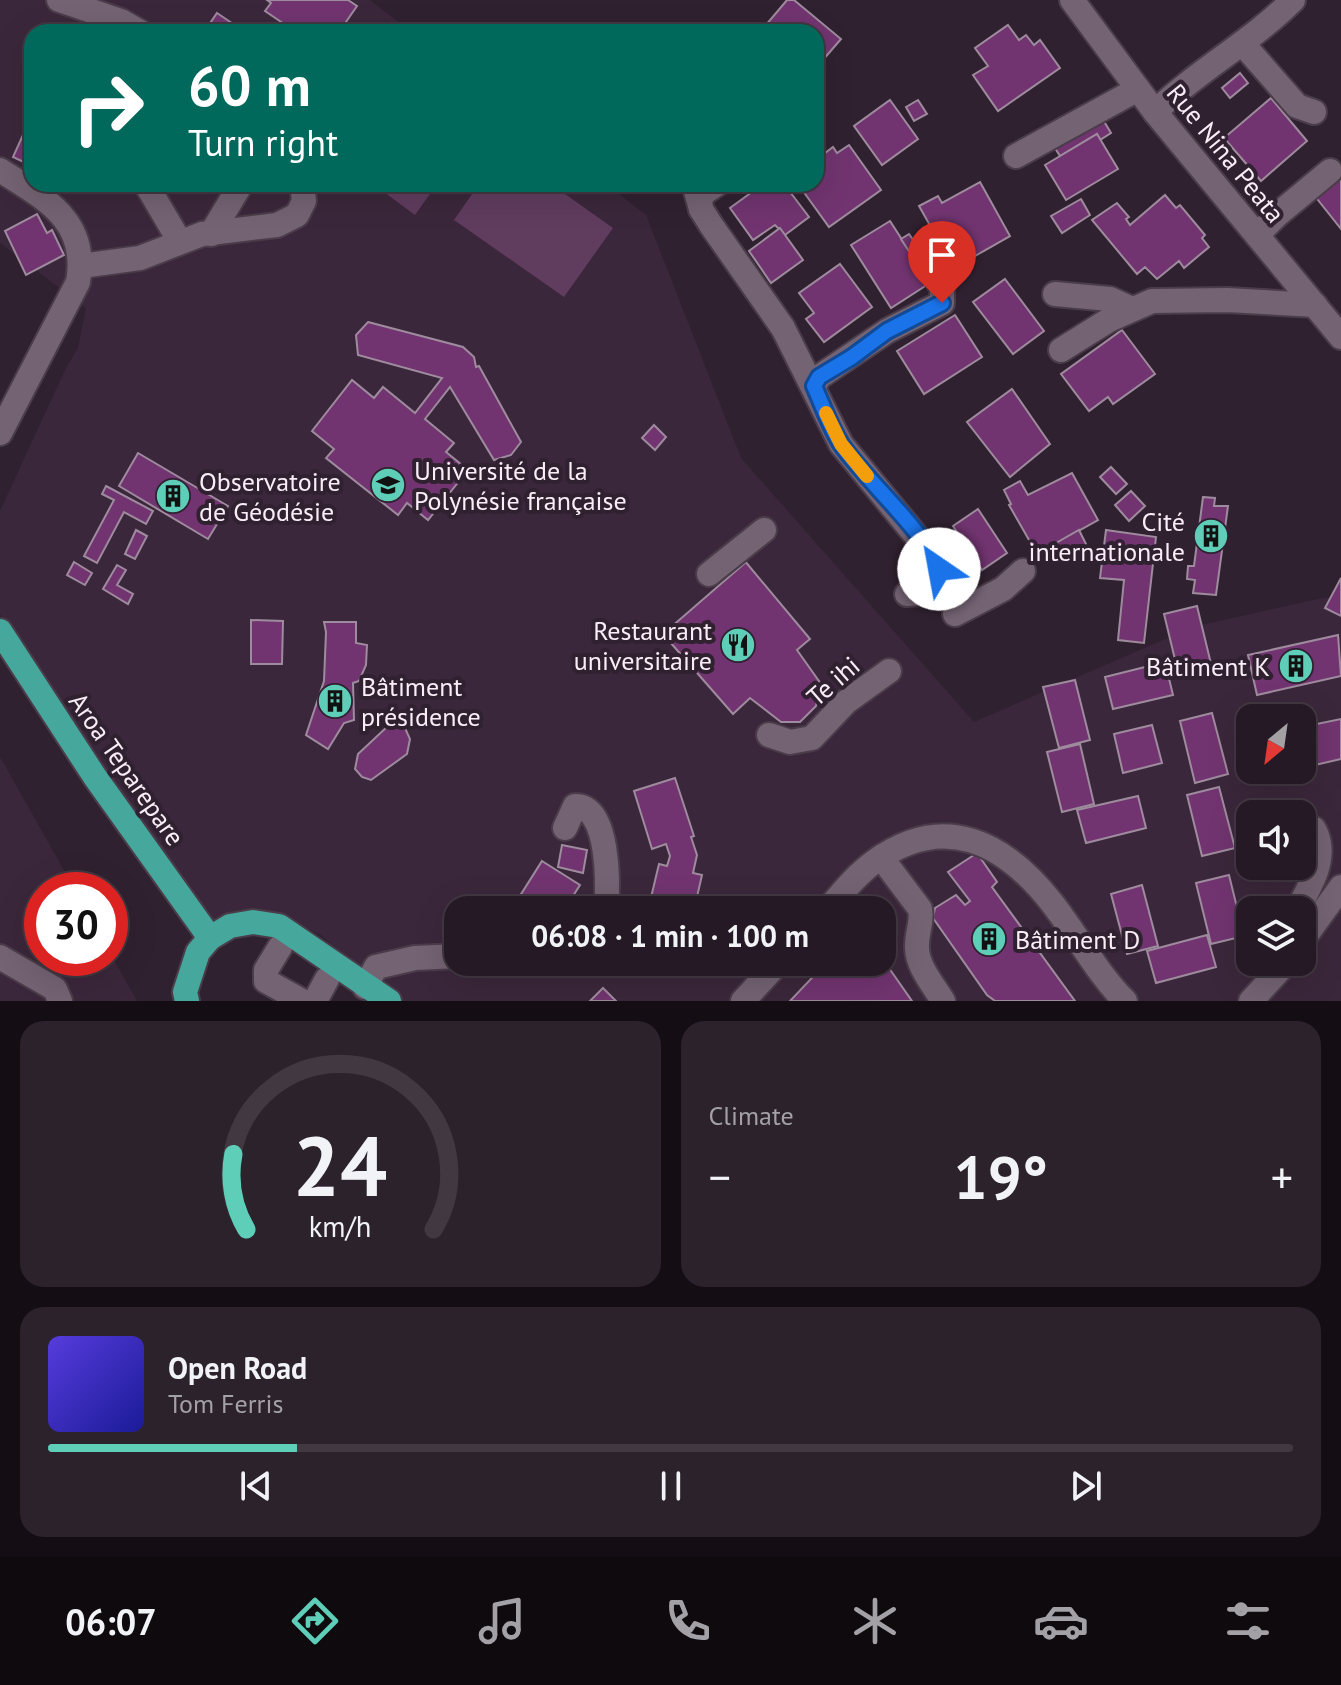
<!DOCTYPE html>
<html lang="en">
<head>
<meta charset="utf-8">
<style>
	body { margin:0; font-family:"PT Sans",sans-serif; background:#2c222c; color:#f1f3f6; height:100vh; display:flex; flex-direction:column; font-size:30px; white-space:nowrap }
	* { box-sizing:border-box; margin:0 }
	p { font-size:26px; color:#a3a0a6 }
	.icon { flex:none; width:44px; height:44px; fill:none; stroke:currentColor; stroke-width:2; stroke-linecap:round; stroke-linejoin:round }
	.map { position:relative; height:1001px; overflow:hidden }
	.sheet { display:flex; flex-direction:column; gap:20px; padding:20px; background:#140e14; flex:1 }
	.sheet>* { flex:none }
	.hud { position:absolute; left:24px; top:24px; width:800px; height:168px; border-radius:24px; box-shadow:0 8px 32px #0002,0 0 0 2px #413841; background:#00695c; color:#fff; overflow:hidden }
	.needle { width:52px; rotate:209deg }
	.fabs { position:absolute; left:1236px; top:704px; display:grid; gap:16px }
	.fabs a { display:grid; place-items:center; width:80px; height:80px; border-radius:16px; background:#241924; box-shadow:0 8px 32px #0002,0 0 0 2px #413841; font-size:40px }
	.speed { position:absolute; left:24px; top:872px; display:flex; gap:16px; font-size:40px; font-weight:700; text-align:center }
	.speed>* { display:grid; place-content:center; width:104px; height:104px; border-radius:50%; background:#241924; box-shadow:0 8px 32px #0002,0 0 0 2px #413841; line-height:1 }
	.speed .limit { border:12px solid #d22; background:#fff; color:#111 }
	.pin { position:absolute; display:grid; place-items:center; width:68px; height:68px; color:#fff; margin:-82px -34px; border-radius:50% 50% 50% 0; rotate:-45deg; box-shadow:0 0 8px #0007 }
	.pin .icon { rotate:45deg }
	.me { position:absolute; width:88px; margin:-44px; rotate:327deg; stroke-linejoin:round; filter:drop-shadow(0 0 6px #0008) }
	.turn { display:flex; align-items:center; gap:28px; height:168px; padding:0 32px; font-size:36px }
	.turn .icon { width:104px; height:104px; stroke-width:2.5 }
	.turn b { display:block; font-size:56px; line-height:68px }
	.big { font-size:60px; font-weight:800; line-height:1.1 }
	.sheet .card { flex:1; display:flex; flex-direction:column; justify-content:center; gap:12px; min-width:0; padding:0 28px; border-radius:24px; background:#2c222c }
	.sheet .dial { align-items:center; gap:0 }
	.dial svg { height:208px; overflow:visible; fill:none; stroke:#413841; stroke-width:7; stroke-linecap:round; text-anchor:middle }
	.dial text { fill:#f1f3f6; stroke:none }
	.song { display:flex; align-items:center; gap:24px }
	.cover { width:96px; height:96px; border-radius:12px; background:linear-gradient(135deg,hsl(250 70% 55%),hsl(240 70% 35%)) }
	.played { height:8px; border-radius:4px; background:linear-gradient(90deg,#5eceb8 20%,#413841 20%) }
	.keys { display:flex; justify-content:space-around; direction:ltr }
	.heat { display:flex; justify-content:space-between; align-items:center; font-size:44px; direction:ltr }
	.sheet .tiles { flex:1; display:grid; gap:20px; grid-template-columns:1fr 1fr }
	.card:last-child { grid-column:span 2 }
	.trip { position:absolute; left:444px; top:896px; width:452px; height:80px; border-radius:24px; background:#241924; box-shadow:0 8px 32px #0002,0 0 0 2px #413841; font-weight:800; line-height:80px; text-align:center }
	.tabs { display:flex; height:128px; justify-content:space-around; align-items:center; background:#0e0a0e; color:#a3a0a6 }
	.tabs .icon { width:56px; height:56px }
	.tabs .on { color:#5eceb8 }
	.tabs b { font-size:36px; color:#f1f3f6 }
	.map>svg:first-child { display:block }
	.built { fill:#3b273b; fill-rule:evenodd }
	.green { fill:#603c5f }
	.building { fill:#713470; stroke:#9e8b9d; stroke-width:2 }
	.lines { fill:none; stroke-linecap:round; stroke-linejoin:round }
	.minor-casing { stroke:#4a3c49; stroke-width:28 }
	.major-casing { stroke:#4a3c49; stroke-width:28 }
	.minor { stroke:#746373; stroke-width:24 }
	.major { stroke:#46a79d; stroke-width:24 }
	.route-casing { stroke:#114b97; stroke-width:20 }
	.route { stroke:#1a73e8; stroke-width:14 }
	.slow { stroke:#f59e0b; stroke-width:14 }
	.labels { text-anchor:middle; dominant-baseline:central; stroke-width:8; stroke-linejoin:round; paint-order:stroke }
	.street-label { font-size:26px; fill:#f9eef8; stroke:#302130 }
	.poi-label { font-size:26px; fill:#f9eef8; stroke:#302130; text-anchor:start }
</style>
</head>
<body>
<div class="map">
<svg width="1341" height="1001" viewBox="0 0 1341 1001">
	<rect width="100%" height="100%" fill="#302130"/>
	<g class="built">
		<path d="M0,0h370l41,32h-379v152h574l40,31 95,243 233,264 219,-95 125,-28 23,-3v405h-943l-35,-26 -42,-40 -42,-21h-36l-35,8 -177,-257 -31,-51v-103l66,-143 12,-20 8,-40 -86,-65zM1250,718h52v52h-52zM1250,814h52v52h-52zM458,910h424v52h-424zM1250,910h52v52h-52z"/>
		<polygon points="0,757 75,890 42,890 42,958 110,958 110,953 137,1001 0,1001"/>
	</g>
	<g class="green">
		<polygon points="373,184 437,184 415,215"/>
		<polygon points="479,184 551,184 613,228 564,297 454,220"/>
	</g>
	<g class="building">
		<polygon points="267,0 348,0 357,6 339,32 316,32 307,25 302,32 296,32 265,11 271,3"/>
		<polygon points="787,0 794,0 841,39 816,68 816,32 760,32"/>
		<polygon points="217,13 245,32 204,32"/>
		<polygon points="1008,25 1019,40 1026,35 1034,45 1040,40 1060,68 998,111 973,75 988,66 975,48"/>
		<polygon points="1240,73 1248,83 1230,98 1222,88"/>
		<polygon points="1271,98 1307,141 1261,181 1224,138"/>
		<polygon points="890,100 918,139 882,165 854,126"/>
		<polygon points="918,100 927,114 914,121 906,107"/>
		<polygon points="32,115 32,166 13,157"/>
		<polygon points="1102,118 1111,133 1100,140 1097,134 1060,156 1053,145"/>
		<polygon points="1097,134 1118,169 1066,200 1045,165"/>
		<polygon points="849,145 881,190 829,227 798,184 816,184 816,160 833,147 837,153"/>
		<polygon points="1341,174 1341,229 1314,195"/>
		<polygon points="980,182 1010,236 954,268 919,206 938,196 942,203"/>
		<polygon points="763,184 784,184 809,217 785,235 775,225 753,240 730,208"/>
		<polygon points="1165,195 1176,208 1180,205 1205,235 1202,238 1209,247 1184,268 1179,261 1157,279 1145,267 1137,274 1092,220 1117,203 1129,217 1126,219 1130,225"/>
		<polygon points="1081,199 1090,215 1062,233 1051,216"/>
		<polygon points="37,214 47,233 52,230 64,255 26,275 5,231"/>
		<polygon points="890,221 930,283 891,308 851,245"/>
		<polygon points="780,228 803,260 771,283 749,251"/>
		<polygon points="909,234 923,254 914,259 901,239"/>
		<polygon points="840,264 872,307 824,342 806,319 814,313 799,293"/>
		<polygon points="1005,279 1044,331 1013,354 973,302"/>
		<polygon points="955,315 982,357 924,394 897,351"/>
		<polygon points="368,322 463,347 474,357 476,367 479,366 521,442 511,455 494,460 450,387 425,419 454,443 446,452 468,470 428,520 407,503 398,515 326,458 334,449 312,431 352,380 374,398 383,387 415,413 442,378 358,355 356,335"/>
		<polygon points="1122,330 1155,374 1113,404 1108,397 1089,411 1061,374"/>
		<polygon points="1012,389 1050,444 1010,477 967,422"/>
		<polygon points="654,425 666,437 655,450 642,438"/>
		<polygon points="138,453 228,506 208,539 119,486"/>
		<polygon points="1111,467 1127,484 1116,494 1100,477"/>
		<polygon points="1072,473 1098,520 1037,554 1009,505 1011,504 1004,490 1020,481 1028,495"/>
		<polygon points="106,486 153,511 146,524 124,512 97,563 84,556 114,500 102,494"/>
		<polygon points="1131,491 1145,506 1129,521 1115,505"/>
		<polygon points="1203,497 1215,498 1214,506 1228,506 1216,595 1193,593 1195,580 1187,579 1188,566 1194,566"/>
		<polygon points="978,509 1007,553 982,570 953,526"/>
		<polygon points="136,530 147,536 135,559 125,554"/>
		<polygon points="1079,530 1088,548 1066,560 1056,543"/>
		<polygon points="1106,530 1156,537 1144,643 1118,640 1124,580 1100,578"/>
		<polygon points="744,560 810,639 797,650 821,684 816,706 800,722 781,722 750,698 733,714 663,634 745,563"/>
		<polygon points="74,562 92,573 85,585 67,575"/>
		<polygon points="117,565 126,570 117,585 133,594 128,604 103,589"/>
		<polygon points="1341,578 1341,616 1325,608"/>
		<polygon points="1197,606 1212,668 1179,676 1164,614"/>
		<polygon points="251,620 283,621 282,664 251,664"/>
		<polygon points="324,622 356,622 356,643 367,645 366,665 359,681 353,683 354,720 344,723 328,749 306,735 324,681 326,632"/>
		<polygon points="1338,635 1341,676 1257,695 1248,655"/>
		<polygon points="1165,662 1173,695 1113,709 1105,677"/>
		<polygon points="1075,680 1090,740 1059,748 1043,687"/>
		<polygon points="1212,713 1228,774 1195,783 1180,721"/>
		<polygon points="1341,719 1341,759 1302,768 1302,727"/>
		<polygon points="389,725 405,728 410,739 407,754 371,780 362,777 355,769 358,754"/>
		<polygon points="1152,725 1162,763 1123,773 1114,734"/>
		<polygon points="1080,744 1094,804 1062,812 1047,752"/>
		<polygon points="675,778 694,836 691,837 697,855 693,873 702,875 694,910 648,910 659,864 667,866 670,856 666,844 652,849 634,791"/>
		<polygon points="1219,787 1235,848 1202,856 1187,795"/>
		<polygon points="1138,796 1146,828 1086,843 1077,810"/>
		<polygon points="562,845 587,850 583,873 558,867"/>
		<polygon points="977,853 997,882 992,887 1075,1001 995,1001 987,995 933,918 935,908 956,895 965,905 970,901 948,872"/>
		<polygon points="542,861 580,885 564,910 511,910"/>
		<polygon points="1229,875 1244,936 1211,944 1196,883"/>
		<polygon points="1142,885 1158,946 1127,954 1111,894"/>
		<polygon points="1207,935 1216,967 1156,983 1147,951"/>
		<polygon points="882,958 912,1001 790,1001 827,962 882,962"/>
		<polygon points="603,988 616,1001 590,1001"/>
	</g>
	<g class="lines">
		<g class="minor-casing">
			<g id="minor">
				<polyline points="59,0 121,21 140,32"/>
				<polyline points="1072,0 1155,112 1341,337"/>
				<polyline points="1242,43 1297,106 1314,112"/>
				<path d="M1155,112c43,-42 96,-70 138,-112"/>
				<polyline points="1016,156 1138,89"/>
				<path d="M0,170c45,29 89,50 78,112l-78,151"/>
				<polyline points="146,184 180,242"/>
				<polyline points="694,184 701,209 711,225 783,328 841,444 935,559 939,569 933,592 907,594"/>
				<polyline points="701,209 700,199 705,192 717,184"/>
				<polyline points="211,234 241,184"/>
				<polyline points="1257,235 1277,215 1330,171"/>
				<polyline points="81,266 140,258 202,234 277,225 297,215 304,201 302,184"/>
				<polyline points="1055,294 1110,299 1132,309"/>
				<polyline points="1061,350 1109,320 1152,301 1227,300 1315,305"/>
				<polyline points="814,386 819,377 887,331 942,303 942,289 933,272"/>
				<polyline points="709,574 764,530"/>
				<polyline points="955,614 1003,589 1023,571"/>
				<polyline points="769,735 790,742 812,738 846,702 889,671"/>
				<path d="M565,828l10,-22c35,0 33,80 31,104"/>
				<path d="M881,857l39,52c3,13 -4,25 -3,39 0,18 17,38 26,53"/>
				<path d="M827,910c14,-16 29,-35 47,-48 70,-51 130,-20 178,41 25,32 45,70 73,98"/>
				<path d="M1297,910c14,-25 32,-54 17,-81"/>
				<polyline points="1302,941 1341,887"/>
				<polyline points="280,947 266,970 266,981 302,1001"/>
				<polyline points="0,957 55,989 60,1001"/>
				<polyline points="365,987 376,967 415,958 458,956"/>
				<polyline points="315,1001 327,979"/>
				<polyline points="743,1001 779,962"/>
				<polyline points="1251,1001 1287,962"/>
			</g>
		</g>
		<g class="major-casing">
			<g id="major">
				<polyline points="0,631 95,777 210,938"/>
				<polyline points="187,1001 185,992 198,952 210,938 230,926 253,922 279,926 389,1001"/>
			</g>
		</g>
		<use href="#minor" class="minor"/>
		<use href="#major" class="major"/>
	</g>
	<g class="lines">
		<g class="route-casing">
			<path id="route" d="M939,569c-15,-38 -70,-86 -96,-122 -12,-17 -20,-41 -29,-61l5,-9 33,-20 35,-26 55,-28"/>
		</g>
		<use href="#route" class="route"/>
		<polyline class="slow" points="826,413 841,444 867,476"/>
	</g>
	<defs>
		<g id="university-disc" transform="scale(1.8)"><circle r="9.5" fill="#5eceb8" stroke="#302130"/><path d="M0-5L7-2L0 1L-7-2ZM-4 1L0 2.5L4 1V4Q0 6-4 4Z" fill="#111"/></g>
		<g id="building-disc" transform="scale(1.8)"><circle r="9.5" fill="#5eceb8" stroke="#302130"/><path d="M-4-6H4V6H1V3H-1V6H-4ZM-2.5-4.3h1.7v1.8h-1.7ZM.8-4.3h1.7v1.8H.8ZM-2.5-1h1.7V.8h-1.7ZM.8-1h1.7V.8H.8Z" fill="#111"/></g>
		<g id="restaurant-disc" transform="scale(1.8)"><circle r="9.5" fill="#5eceb8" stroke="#302130"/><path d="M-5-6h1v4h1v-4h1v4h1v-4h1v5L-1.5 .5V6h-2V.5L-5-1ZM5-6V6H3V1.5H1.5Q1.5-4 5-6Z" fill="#111"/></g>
	</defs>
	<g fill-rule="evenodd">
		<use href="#university-disc" x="388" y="485"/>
		<use href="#building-disc" x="173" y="496"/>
		<use href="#building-disc" x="1211" y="536"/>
		<use href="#restaurant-disc" x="738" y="645"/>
		<use href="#building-disc" x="1296" y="666"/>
		<use href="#building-disc" x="335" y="701"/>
		<use href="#building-disc" x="989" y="939"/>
	</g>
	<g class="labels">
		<g class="street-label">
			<text transform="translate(1226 153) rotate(51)">Rue Nina Peata</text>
			<text transform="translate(833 681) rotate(-41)">Te ihi</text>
			<text transform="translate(127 769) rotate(55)">Aroa Teparepare</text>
		</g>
		<g class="poi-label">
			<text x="414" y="470">Université de la<tspan x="414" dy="30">Polynésie française</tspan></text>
			<text x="199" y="481">Observatoire<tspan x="199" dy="30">de Géodésie</tspan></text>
			<text x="1185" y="521" text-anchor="end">Cité<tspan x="1185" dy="30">internationale</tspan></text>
			<text x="712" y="630" text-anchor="end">Restaurant<tspan x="712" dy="30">universitaire</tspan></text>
			<text x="1270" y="666" text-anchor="end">Bâtiment K</text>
			<text x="361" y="686">Bâtiment<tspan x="361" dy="30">présidence</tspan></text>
			<text x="1015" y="939">Bâtiment D</text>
		</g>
	</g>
</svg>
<div class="fabs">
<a><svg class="needle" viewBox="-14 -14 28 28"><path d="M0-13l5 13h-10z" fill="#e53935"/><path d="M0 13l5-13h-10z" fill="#a3a0a6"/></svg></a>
<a><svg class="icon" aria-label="sound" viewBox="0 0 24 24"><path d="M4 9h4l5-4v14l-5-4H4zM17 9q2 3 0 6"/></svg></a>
<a><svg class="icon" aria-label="layers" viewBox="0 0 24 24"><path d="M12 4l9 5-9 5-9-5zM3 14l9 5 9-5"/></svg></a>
</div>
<div class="speed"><div class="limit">30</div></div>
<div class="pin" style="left:942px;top:303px;background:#d93025"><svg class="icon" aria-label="arrive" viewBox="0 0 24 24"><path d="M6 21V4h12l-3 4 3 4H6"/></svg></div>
<svg class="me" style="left:939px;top:569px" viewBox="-20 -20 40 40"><circle r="19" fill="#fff"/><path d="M0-13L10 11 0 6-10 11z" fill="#1a73e8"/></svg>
<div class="trip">06:08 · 1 min · 100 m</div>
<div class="hud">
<div class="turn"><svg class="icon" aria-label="right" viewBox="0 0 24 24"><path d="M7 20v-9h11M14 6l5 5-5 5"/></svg><div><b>60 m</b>Turn right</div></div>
</div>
</div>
<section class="sheet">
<div class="tiles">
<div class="card dial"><svg viewBox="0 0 100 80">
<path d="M14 69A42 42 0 1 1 86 69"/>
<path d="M14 69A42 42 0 0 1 9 40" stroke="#5eceb8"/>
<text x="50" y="56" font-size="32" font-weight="700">24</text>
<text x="50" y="72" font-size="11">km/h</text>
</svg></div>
<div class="card"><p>Climate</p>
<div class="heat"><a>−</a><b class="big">19°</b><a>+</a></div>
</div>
<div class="card">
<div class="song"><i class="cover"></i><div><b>Open Road</b><p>Tom Ferris</p></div></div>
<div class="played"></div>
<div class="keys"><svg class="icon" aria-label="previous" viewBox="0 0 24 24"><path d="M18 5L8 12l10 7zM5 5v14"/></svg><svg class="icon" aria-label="pause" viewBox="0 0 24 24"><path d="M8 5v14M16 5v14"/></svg><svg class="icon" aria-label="next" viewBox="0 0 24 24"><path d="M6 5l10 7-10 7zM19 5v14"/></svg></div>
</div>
</div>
</section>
<nav class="tabs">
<b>06:07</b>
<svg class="icon on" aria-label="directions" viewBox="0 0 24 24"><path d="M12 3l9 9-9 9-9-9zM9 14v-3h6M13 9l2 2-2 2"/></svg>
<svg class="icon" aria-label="music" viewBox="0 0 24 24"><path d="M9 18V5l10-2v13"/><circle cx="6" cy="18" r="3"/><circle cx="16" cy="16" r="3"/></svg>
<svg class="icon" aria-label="phone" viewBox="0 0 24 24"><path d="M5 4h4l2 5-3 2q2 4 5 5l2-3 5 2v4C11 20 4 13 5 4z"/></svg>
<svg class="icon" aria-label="climate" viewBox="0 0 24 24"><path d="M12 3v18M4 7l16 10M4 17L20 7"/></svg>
<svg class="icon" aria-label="car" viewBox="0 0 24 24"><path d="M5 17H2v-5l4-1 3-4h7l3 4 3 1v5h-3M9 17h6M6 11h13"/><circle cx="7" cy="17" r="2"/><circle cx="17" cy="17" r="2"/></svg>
<svg class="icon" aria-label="filters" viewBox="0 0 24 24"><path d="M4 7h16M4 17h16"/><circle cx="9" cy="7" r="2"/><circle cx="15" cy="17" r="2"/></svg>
</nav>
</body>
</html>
